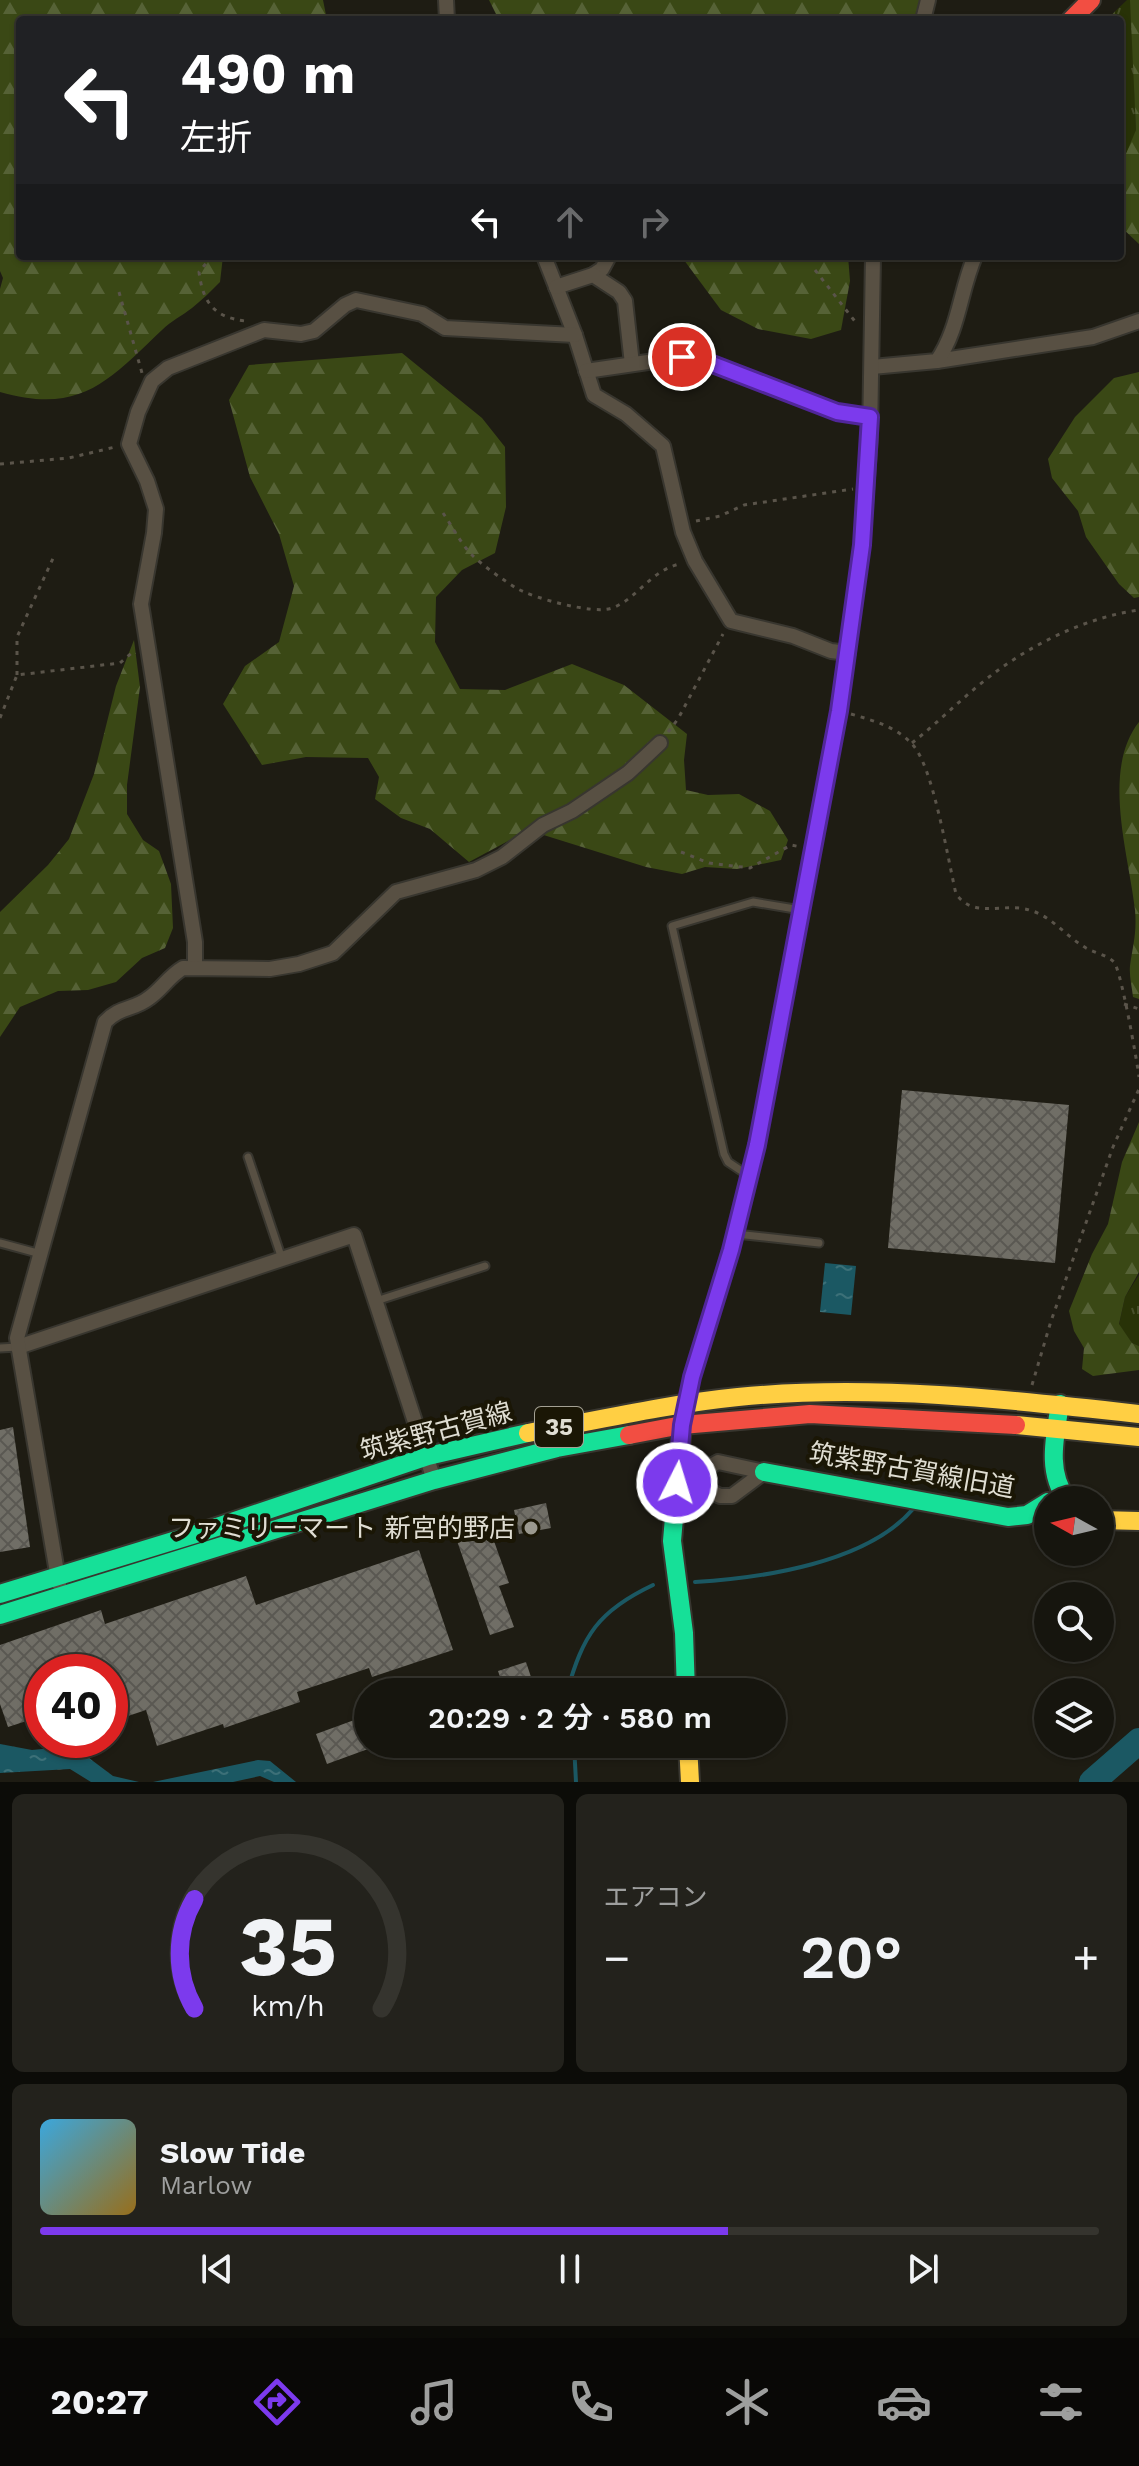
<!DOCTYPE html>
<html lang="ja">
<head>
<meta charset="utf-8">
<style>
	body { margin:0; font-family:"Work Sans","Noto Sans JP",sans-serif; background:#23221c; color:#f1f3f6; height:100vh; display:flex; flex-direction:column; font-size:30px; white-space:nowrap }
	* { box-sizing:border-box; margin:0 }
	p { font-size:26px; color:#9e9f9e }
	.icon { flex:none; width:44px; height:44px; fill:none; stroke:currentColor; stroke-width:2; stroke-linecap:round; stroke-linejoin:round }
	.map { position:relative; height:1782px; overflow:hidden }
	.details { display:flex; flex-direction:column; gap:12px; padding:12px; background:#0c0c08; flex:1 }
	.details>* { flex:none }
	.guide { position:absolute; left:16px; top:16px; width:1108px; height:244px; border-radius:8px; box-shadow:0 2px 6px #0004,0 0 0 2px #35342e; background:#202124; color:#fff; overflow:hidden }
	.needle { width:52px; rotate:278deg }
	.fabs { position:absolute; left:1034px; top:1486px; display:grid; gap:16px }
	.fabs a { display:grid; place-items:center; width:80px; height:80px; border-radius:50%; background:#16150e; box-shadow:0 2px 6px #0004,0 0 0 2px #35342e; font-size:40px }
	.speed { position:absolute; left:24px; top:1654px; display:flex; gap:16px; font-size:40px; font-weight:700; text-align:center }
	.speed>* { display:grid; place-content:center; width:104px; height:104px; border-radius:50%; background:#16150e; box-shadow:0 2px 6px #0004,0 0 0 2px #35342e; line-height:1 }
	.speed .limit { border:12px solid #d22; background:#fff; color:#111 }
	.pin { position:absolute; display:grid; place-items:center; width:68px; height:68px; color:#fff; margin:-34px; border:4px solid #fff; border-radius:50%; box-shadow:0 2px 8px #0007 }
	.me { position:absolute; width:88px; margin:-44px; rotate:5deg; stroke-linejoin:round; filter:drop-shadow(0 0 6px #0008) }
	.turn { display:flex; align-items:center; gap:28px; height:168px; padding:0 32px; font-size:36px }
	.turn .icon { width:104px; height:104px; stroke-width:2.5 }
	.turn b { display:block; font-size:56px; line-height:68px }
	.lanes { display:flex; align-items:center; height:76px; padding:0 32px; background:#0003; justify-content:center; gap:40px; direction:ltr }
	.lanes .off { opacity:.35 }
	.big { font-size:60px; font-weight:600; line-height:1.1 }
	.details .widget { flex:1; display:flex; flex-direction:column; justify-content:center; gap:12px; min-width:0; padding:0 28px; border-radius:12px; background:#23221c }
	.details .dial { align-items:center; gap:0 }
	.dial svg { height:208px; overflow:visible; fill:none; stroke:#35342e; stroke-width:7; stroke-linecap:round; text-anchor:middle }
	.dial text { fill:#f1f3f6; stroke:none }
	.song { display:flex; align-items:center; gap:24px }
	.cover { width:96px; height:96px; border-radius:12px; background:linear-gradient(135deg,hsl(200 70% 55%),hsl(40 70% 35%)) }
	.played { height:8px; border-radius:4px; background:linear-gradient(90deg,#7c3aed 65%,#35342e 65%) }
	.keys { display:flex; justify-content:space-around; direction:ltr }
	.heat { display:flex; justify-content:space-between; align-items:center; font-size:44px; direction:ltr }
	.details .tiles { flex:1; display:grid; gap:12px; grid-template-columns:1fr 1fr }
	.widget:last-child { grid-column:span 2 }
	.trip { position:absolute; left:354px; top:1678px; width:432px; height:80px; border-radius:40px; background:#16150e; box-shadow:0 2px 6px #0004,0 0 0 2px #35342e; font-weight:600; line-height:80px; text-align:center }
	.tabs { display:flex; height:128px; justify-content:space-around; align-items:center; background:#090806; color:#9e9f9e }
	.tabs .icon { width:56px; height:56px }
	.tabs .active { color:#7c3aed }
	.tabs b { font-size:36px; color:#f1f3f6 }
	.map>svg:first-child { display:block }
	.grass { fill:url(#grass-tufts) }
	.forest { fill:url(#forest-firs) }
	.water { fill:url(#water-ripples) }
	.lines { fill:none; stroke-linecap:round; stroke-linejoin:round }
	.stream { stroke:#1b5863; stroke-width:4 }
	.river { stroke:#1b5863; stroke-width:26 }
	.building { fill:url(#building-cross-hatch) }
	.lane-casing { stroke:#38362f; stroke-width:11 }
	.street-casing { stroke:#38362f; stroke-width:18 }
	.fast-casing { stroke:#38362f; stroke-width:22 }
	.slow-casing { stroke:#38362f; stroke-width:22 }
	.jam-casing { stroke:#38362f; stroke-width:22 }
	.path { stroke:#5a544a; stroke-width:3; stroke-dasharray:4 6; stroke-linecap:butt }
	.lane { stroke:#585043; stroke-width:7 }
	.street { stroke:#585043; stroke-width:14 }
	.fast { stroke:#16e098; stroke-width:18 }
	.slow { stroke:#ffcf43; stroke-width:18 }
	.jam { stroke:#f24e42; stroke-width:18 }
	.route-casing { stroke:#51269a; stroke-width:20 }
	.route { stroke:#7c3aed; stroke-width:14 }
	.poi-dot { fill:#9b998f; stroke:#1a1605; stroke-width:3 }
	.labels { text-anchor:middle; dominant-baseline:central; stroke-width:8; stroke-linejoin:round; paint-order:stroke }
	.shield { fill:#1a1605; stroke:#a4a194; stroke-width:2 }
	.shield-label { font-size:24px; font-weight:bold; fill:#dfddd2 }
	.street-label { font-size:26px; fill:#dfddd2; stroke:#1a1605 }
	.poi-label { font-size:26px; fill:#dfddd2; stroke:#1a1605; text-anchor:end }
</style>
</head>
<body>
<div class="map">
<svg width="1139" height="1782" viewBox="0 0 1139 1782">
	<defs>
		<pattern id="grass-tufts" width="24" height="20" patternUnits="userSpaceOnUse" patternTransform="scale(2)"><rect width="24" height="20" fill="#283207"/><path d="M3 7l-1-3M5 7V3M7 7l1-3M15 17l-1-3M17 17v-4M19 17l1-3" fill="none" stroke="#474f2a"/></pattern>
		<pattern id="forest-firs" width="22" height="20" patternUnits="userSpaceOnUse" patternTransform="scale(2)"><rect width="22" height="20" fill="#3a4815"/><path d="M5 1l3.5 6h-7zM16 11l3.5 6h-7z" fill="#566236"/></pattern>
		<pattern id="water-ripples" width="26" height="14" patternUnits="userSpaceOnUse" patternTransform="scale(2)"><rect width="26" height="14" fill="#1b5863"/><path d="M2 4q2-2 4 0t4 0M15 11q2-2 4 0t4 0" fill="none" stroke="#3c7078"/></pattern>
		<pattern id="building-cross-hatch" width="8" height="8" patternUnits="userSpaceOnUse" patternTransform="scale(2)"><rect width="8" height="8" fill="#706e66"/><path d="M0 0l8 8M0 8l8-8" fill="none" stroke="#5a5852"/></pattern>
	</defs>
	<rect width="100%" height="100%" fill="#1e1c13"/>
	<g class="grass">
		<polygon points="1127,0 1131,0 1136,130 1120,183 1120,20 1106,20"/>
		<polygon points="1139,1275 1139,1346 1132,1343 1119,1325 1125,1297"/>
	</g>
	<g class="forest">
		<path d="M0,0h323l4,20h-307v236h203l-3,26c-9,9 -18,18 -28,26 -9,7 -21,13 -30,22 -54,51 -81,85 -162,62v-103l3,-11 -3,-7z"/>
		<polygon points="489,0 929,0 932,20 499,20"/>
		<polygon points="1130,0 1139,0 1139,244 1120,226 1120,168 1136,130"/>
		<polygon points="681,256 848,256 850,281 841,330 811,339 758,329 721,310"/>
		<polygon points="402,353 482,418 505,447 506,507 495,553 462,570 436,597 435,642 460,689 505,690 572,664 624,685 687,734 684,760 686,790 708,795 739,794 770,811 788,840 781,860 737,869 705,867 682,874 646,867 534,832 512,839 469,862 430,829 401,818 375,799 379,777 368,758 306,757 262,765 223,704 245,666 279,642 294,586 279,534 250,477 229,400 249,365"/>
		<polygon points="1139,372 1139,597 1134,598 1119,584 1086,537 1078,511 1052,478 1048,459 1075,417 1114,378"/>
		<polygon points="134,640 140,687 127,785 127,814 143,840 159,851 171,884 173,928 165,948 142,958 116,982 88,990 58,991 20,1007 0,1037 0,912 48,865 69,839 94,774 116,686"/>
		<path d="M1139,722v277l-6,-2c-1,-10 -4,-22 -3,-31 3,-22 7,-33 5,-56 -6,-55 -34,-140 4,-188z"/>
		<polygon points="1139,1122 1139,1272 1125,1297 1119,1324 1132,1343 1139,1346 1139,1370 1093,1376 1082,1369 1084,1348 1074,1331 1069,1311 1092,1254 1108,1224 1122,1162"/>
	</g>
	<g class="water">
		<polygon points="825,1263 856,1266 851,1315 820,1312"/>
		<polygon points="0,1744 32,1750 73,1746 113,1776 139,1782 91,1782 70,1769 0,1773"/>
		<polygon points="258,1760 270,1761 296,1782 274,1782 260,1776 233,1782 153,1782"/>
	</g>
	<g class="lines">
		<g class="stream">
			<path d="M695,1582c67,-4 172,-19 218,-73"/>
			<path d="M567,1692c16,-57 31,-81 86,-107"/>
			<polyline points="574,1744 576,1782"/>
		</g>
		<polyline class="river" points="1092,1782 1139,1741"/>
	</g>
	<g class="building">
		<polygon points="902,1090 1069,1105 1055,1263 888,1248"/>
		<polygon points="13,1427 30,1547 0,1552 0,1430"/>
		<polygon points="546,1503 551,1528 519,1534 514,1510"/>
		<polygon points="490,1530 509,1583 499,1586 514,1627 490,1635 457,1541"/>
		<polygon points="419,1550 453,1650 372,1677 369,1668 297,1692 300,1702 224,1728 223,1724 157,1746 146,1710 110,1722 110,1672 42,1672 42,1716 8,1727 0,1704 0,1645 101,1610 105,1624 246,1576 256,1605"/>
		<polygon points="526,1662 536,1692 505,1692 498,1671"/>
		<polygon points="368,1715 368,1749 327,1764 316,1734"/>
		<polygon points="523,1744 565,1744 565,1746 528,1759"/>
	</g>
	<g class="lines">
		<g class="lane-casing">
			<g id="lane">
				<polyline points="248,1157 282,1259"/>
				<polyline points="749,1176 728,1162 724,1154 672,926 753,902 801,910"/>
				<polyline points="736,1234 819,1243"/>
				<polyline points="0,1243 41,1254"/>
				<polyline points="376,1301 485,1266"/>
				<polyline points="0,1348 18,1347"/>
			</g>
		</g>
		<g class="street-casing">
			<g id="street">
				<polyline points="446,0 447,20"/>
				<polyline points="923,20 928,0"/>
				<polyline points="544,256 575,335 594,395 626,414 663,446 683,532 695,561 731,621 793,636 831,651 848,653"/>
				<polyline points="593,275 602,269 609,256"/>
				<polyline points="556,287 593,275 619,292 625,301 632,364"/>
				<polyline points="937,361 1093,337 1139,321"/>
				<path d="M872,367l65,-6c22,-32 23,-70 38,-105"/>
				<polyline points="586,371 682,357 702,360 837,412 870,417"/>
				<polyline points="195,967 195,942 141,604 154,533 156,509 147,481 129,444 138,412 152,381 168,368 264,330 301,334 314,331 345,305 356,300 422,314 445,328 575,335"/>
				<polyline points="18,1347 354,1235 434,1480"/>
				<polyline points="685,1409 692,1377 731,1250 757,1145 839,711 862,545 870,437 873,256"/>
				<polygon points="718,1462 764,1472 732,1496 720,1496 710,1491 704,1475 709,1467"/>
				<path d="M59,1584l-42,-246 88,-316c15,-16 29,-12 44,-24 13,-9 20,-22 34,-30l87,1 29,-5 34,-11 63,-61 80,-22 26,-13 41,-32 29,-14 56,-38 32,-30"/>
			</g>
		</g>
		<g class="fast-casing">
			<g id="fast">
				<path d="M1060,1404c-5,33 -14,67 7,96"/>
				<polyline points="682,1425 672,1541 684,1633 686,1692"/>
				<polyline points="764,1472 1008,1517 1027,1515 1048,1502"/>
				<polyline points="0,1594 199,1533 428,1456 528,1433"/>
				<polyline points="0,1615 434,1480 557,1448 629,1435"/>
			</g>
		</g>
		<g class="slow-casing">
			<g id="slow">
				<polyline points="1016,1425 1139,1437"/>
				<path d="M528,1433c70,-13 140,-29 210,-36 133,-13 269,2 401,17"/>
				<polyline points="1100,1520 1139,1521"/>
				<polyline points="688,1744 690,1782"/>
			</g>
		</g>
		<g class="jam-casing">
			<g id="jam">
				<polyline points="1071,20 1091,0"/>
				<polyline points="629,1435 682,1425 810,1414 1016,1425"/>
			</g>
		</g>
		<g class="path">
			<path d="M212,256l-13,16c4,31 15,45 46,49"/>
			<polyline points="815,270 857,324"/>
			<polyline points="119,292 142,373"/>
			<polyline points="0,464 69,458 115,447"/>
			<path d="M443,513c9,13 17,29 28,41 12,12 31,25 45,34 17,10 78,27 96,20 25,-9 37,-36 67,-44"/>
			<polyline points="696,521 720,516 744,505 853,489"/>
			<polyline points="17,675 17,637 55,554"/>
			<path d="M851,714c23,7 44,12 61,30 21,21 36,116 44,150 16,22 39,12 63,14 30,3 43,26 67,40 9,5 21,7 28,14 7,8 23,99 25,115"/>
			<polyline points="0,718 17,675 120,663 134,651"/>
			<polyline points="668,732 678,719 723,634"/>
			<path d="M912,743c29,-23 56,-51 85,-72 41,-30 92,-54 142,-61"/>
			<polyline points="681,852 709,863 750,868 791,845 801,847"/>
			<polyline points="1124,1004 1139,1009"/>
			<polyline points="1032,1385 1051,1321 1113,1147 1139,1089"/>
		</g>
		<use href="#lane" class="lane"/>
		<use href="#street" class="street"/>
		<use href="#fast" class="fast"/>
		<use href="#slow" class="slow"/>
		<use href="#jam" class="jam"/>
	</g>
	<g class="lines">
		<g class="route-casing">
			<polyline id="route" points="677,1483 682,1425 692,1377 731,1250 757,1145 839,711 862,545 870,417 837,412 702,360 682,357"/>
		</g>
		<use href="#route" class="route"/>
	</g>
	<circle class="poi-dot" cx="531" cy="1528" r="8"/>
	<g class="labels">
		<rect class="shield" x="535" y="1407" width="48" height="40" rx="6"/>
		<g class="shield-label">
			<text x="559" y="1427">35</text>
		</g>
		<g class="street-label">
			<text transform="translate(436 1431) rotate(-15)">筑紫野古賀線</text>
			<text transform="translate(912 1470) rotate(10)">筑紫野古賀線旧道</text>
		</g>
		<g class="poi-label">
			<text x="515" y="1528">ファミリーマート 新宮的野店</text>
		</g>
	</g>
</svg>
<div class="fabs">
<a><svg class="needle" viewBox="-14 -14 28 28"><path d="M0-13l5 13h-10z" fill="#e53935"/><path d="M0 13l5-13h-10z" fill="#9e9f9e"/></svg></a>
<a><svg class="icon" aria-label="search" viewBox="0 0 24 24"><circle cx="10" cy="10" r="6"/><path d="M15 15l6 6"/></svg></a>
<a><svg class="icon" aria-label="layers" viewBox="0 0 24 24"><path d="M12 4l9 5-9 5-9-5zM3 14l9 5 9-5"/></svg></a>
</div>
<div class="speed"><div class="limit">40</div></div>
<div class="pin" style="left:682px;top:357px;background:#d93025"><svg class="icon" aria-label="arrive" viewBox="0 0 24 24"><path d="M6 21V4h12l-3 4 3 4H6"/></svg></div>
<svg class="me" style="left:677px;top:1483px" viewBox="-20 -20 40 40"><circle r="17" fill="#7c3aed" stroke="#fff" stroke-width="3"/><path d="M0-11L8 9 0 5-8 9z" fill="#fff"/></svg>
<div class="trip">20:29 · 2 分 · 580 m</div>
<div class="guide">
<div class="turn"><svg class="icon" aria-label="left" viewBox="0 0 24 24"><path d="M17 20v-9H6M10 6l-5 5 5 5"/></svg><div><b>490 m</b>左折</div></div>
<div class="lanes"><svg class="icon" aria-label="left" viewBox="0 0 24 24"><path d="M17 20v-9H6M10 6l-5 5 5 5"/></svg><svg class="icon off" aria-label="ahead" viewBox="0 0 24 24"><path d="M12 20V5M6 11l6-6 6 6"/></svg><svg class="icon off" aria-label="right" viewBox="0 0 24 24"><path d="M7 20v-9h11M14 6l5 5-5 5"/></svg></div>
</div>
</div>
<section class="details">
<div class="tiles">
<div class="widget dial"><svg viewBox="0 0 100 80">
<path d="M14 69A42 42 0 1 1 86 69"/>
<path d="M14 69A42 42 0 0 1 14 27" stroke="#7c3aed"/>
<text x="50" y="56" font-size="32" font-weight="700">35</text>
<text x="50" y="72" font-size="11">km/h</text>
</svg></div>
<div class="widget"><p>エアコン</p>
<div class="heat"><a>−</a><b class="big">20°</b><a>+</a></div>
</div>
<div class="widget">
<div class="song"><i class="cover"></i><div><b>Slow Tide</b><p>Marlow</p></div></div>
<div class="played"></div>
<div class="keys"><svg class="icon" aria-label="previous" viewBox="0 0 24 24"><path d="M18 5L8 12l10 7zM5 5v14"/></svg><svg class="icon" aria-label="pause" viewBox="0 0 24 24"><path d="M8 5v14M16 5v14"/></svg><svg class="icon" aria-label="next" viewBox="0 0 24 24"><path d="M6 5l10 7-10 7zM19 5v14"/></svg></div>
</div>
</div>
</section>
<nav class="tabs">
<b>20:27</b>
<svg class="icon active" aria-label="directions" viewBox="0 0 24 24"><path d="M12 3l9 9-9 9-9-9zM9 14v-3h6M13 9l2 2-2 2"/></svg>
<svg class="icon" aria-label="music" viewBox="0 0 24 24"><path d="M9 18V5l10-2v13"/><circle cx="6" cy="18" r="3"/><circle cx="16" cy="16" r="3"/></svg>
<svg class="icon" aria-label="phone" viewBox="0 0 24 24"><path d="M5 4h4l2 5-3 2q2 4 5 5l2-3 5 2v4C11 20 4 13 5 4z"/></svg>
<svg class="icon" aria-label="climate" viewBox="0 0 24 24"><path d="M12 3v18M4 7l16 10M4 17L20 7"/></svg>
<svg class="icon" aria-label="car" viewBox="0 0 24 24"><path d="M5 17H2v-5l4-1 3-4h7l3 4 3 1v5h-3M9 17h6M6 11h13"/><circle cx="7" cy="17" r="2"/><circle cx="17" cy="17" r="2"/></svg>
<svg class="icon" aria-label="filters" viewBox="0 0 24 24"><path d="M4 7h16M4 17h16"/><circle cx="9" cy="7" r="2"/><circle cx="15" cy="17" r="2"/></svg>
</nav>
</body>
</html>
